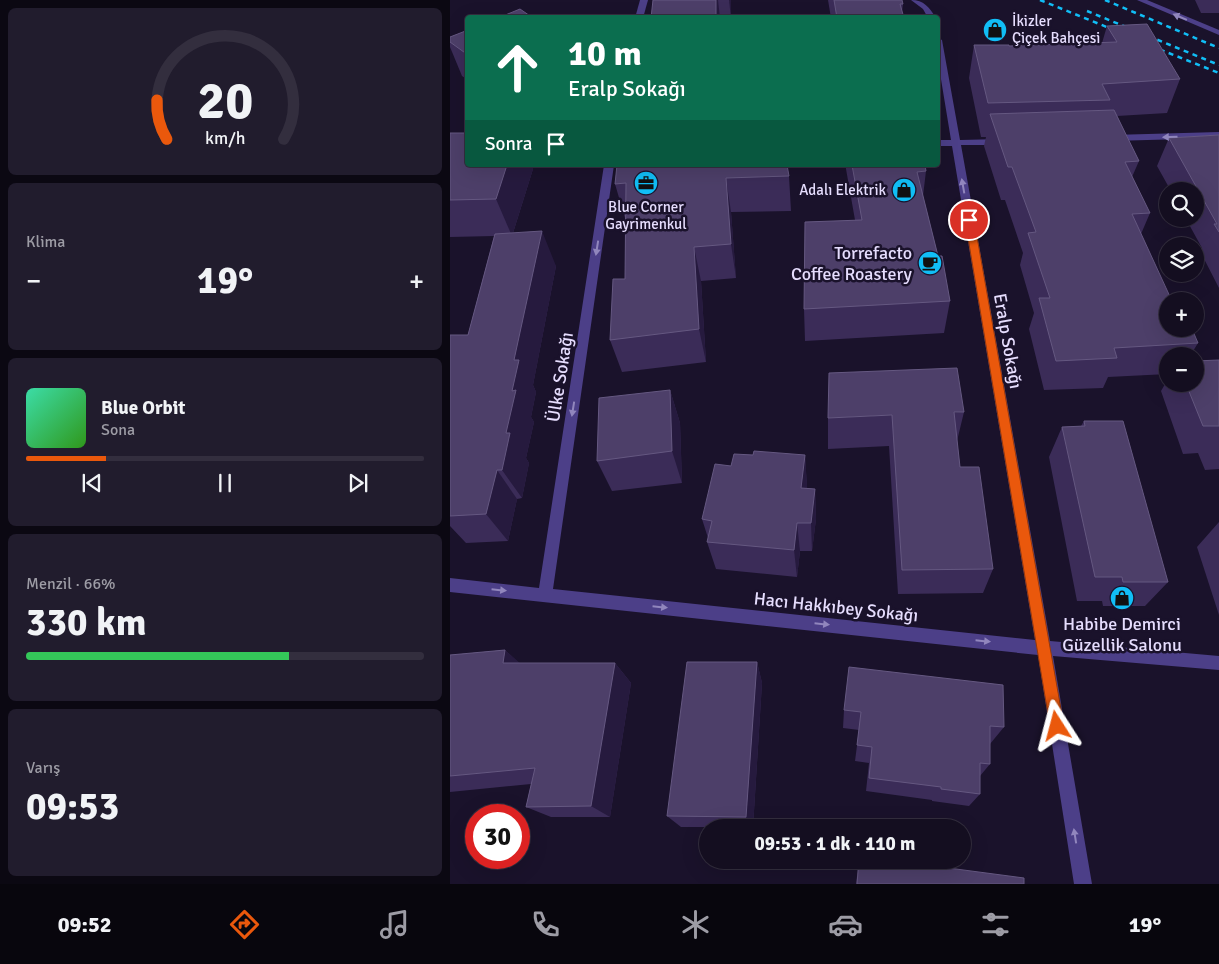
<!DOCTYPE html>
<html lang="tr">
<head>
<meta charset="utf-8">
<style>
	body { margin:0; font-family:Signika,sans-serif; background:#211c2d; color:#f1f3f6; height:100vh; display:flex; flex-direction:column; font-size:19px; white-space:nowrap }
	* { box-sizing:border-box; margin:0 }
	p { font-size:16px; color:#9d9ca5 }
	.icon { flex:none; width:28px; height:28px; fill:none; stroke:currentColor; stroke-width:2; stroke-linecap:round; stroke-linejoin:round }
	.map { position:relative; flex:1; overflow:hidden }
	.details { display:flex; flex-direction:column; gap:8px; padding:8px; background:#0b0812; width:450px }
	.details>* { flex:none }
	.guide { position:absolute; left:15px; top:15px; width:475px; height:152px; border-radius:5px; box-shadow:0 5px 20px #0002,0 0 0 1px #332e3e; background:#0b6e4f; color:#fff; overflow:hidden }
	.tools { position:absolute; left:709px; top:182px; display:grid; gap:10px }
	.tools a { display:grid; place-items:center; width:45px; height:45px; border-radius:50%; background:#140e20; box-shadow:0 5px 20px #0002,0 0 0 1px #332e3e; font-size:25px }
	.speed { position:absolute; left:15px; top:804px; display:flex; gap:10px; font-size:25px; font-weight:700; text-align:center }
	.speed>* { display:grid; place-content:center; width:65px; height:65px; border-radius:50%; background:#140e20; box-shadow:0 5px 20px #0002,0 0 0 1px #332e3e; line-height:1 }
	.speed .limit { border:8px solid #d22; background:#fff; color:#111 }
	.pin { position:absolute; display:grid; place-items:center; width:42px; height:42px; color:#fff; margin:-21px; border:2px solid #fff; border-radius:50%; box-shadow:0 1px 5px #0007 }
	.me { position:absolute; width:55px; margin:-28px; rotate:351deg; stroke-linejoin:round; filter:drop-shadow(0 0 4px #0008) }
	.turn { display:flex; align-items:center; gap:18px; height:105px; padding:0 20px; font-size:22px }
	.turn .icon { width:65px; height:65px; stroke-width:2.5 }
	.turn b { display:block; font-size:35px; line-height:42px }
	.then { display:flex; align-items:center; height:48px; padding:0 20px; background:#0003; gap:10px; font-size:19px }
	.big { font-size:38px; font-weight:800; line-height:1.1 }
	.details .widget { flex:1; display:flex; flex-direction:column; justify-content:center; gap:8px; min-width:0; padding:0 18px; border-radius:8px; background:#211c2d }
	.details .dial { align-items:center; gap:0 }
	.dial svg { height:130px; overflow:visible; fill:none; stroke:#332e3e; stroke-width:7; stroke-linecap:round; text-anchor:middle }
	.dial text { fill:#f1f3f6; stroke:none }
	.song { display:flex; align-items:center; gap:15px }
	.cover { width:60px; height:60px; border-radius:8px; background:linear-gradient(135deg,hsl(160 70% 55%),hsl(110 70% 35%)) }
	.played { height:5px; border-radius:2px; background:linear-gradient(90deg,#ea580c 20%,#332e3e 20%) }
	.keys { display:flex; justify-content:space-around; direction:ltr }
	.heat { display:flex; justify-content:space-between; align-items:center; font-size:28px; direction:ltr }
	.charge { height:8px; border-radius:4px; background:linear-gradient(90deg,#34c759 66%,#332e3e 0) }
	.trip { position:absolute; left:249px; top:819px; width:272px; height:50px; border-radius:25px; background:#140e20; box-shadow:0 5px 20px #0002,0 0 0 1px #332e3e; font-weight:800; line-height:50px; text-align:center }
	.dock { display:flex; height:80px; justify-content:space-around; align-items:center; background:#08060d; color:#9d9ca5 }
	.dock .icon { width:35px; height:35px }
	.dock .active { color:#ea580c }
	.dock b { font-size:22px; color:#f1f3f6 }
	main { display:flex; flex:1; min-height:0 }
	.map>svg:first-child { display:block }
	.lines { fill:none; stroke-linecap:round; stroke-linejoin:round }
	.minor { fill:#4c3f88; fill-rule:evenodd }
	.rail { stroke:#11bef6; stroke-width:2.5; stroke-dasharray:5 4.5; stroke-linecap:butt }
	.wall { fill:#3b2c58 }
	.shaded-wall { fill:#261a3e }
	.building { fill:#4d3f69; stroke:#655881 }
	.oneway { fill:#9186bd }
	.route { fill:#ea580c; stroke:#983908 }
	.labels { text-anchor:middle; dominant-baseline:central; stroke-width:5; stroke-linejoin:round; paint-order:stroke }
	.far-poi-label { font-size:15px; fill:#e6ddfe; stroke:#1a122b; text-anchor:start }
	.poi-label { font-size:18px; fill:#e6ddfe; stroke:#1a122b; text-anchor:end }
	.street-label { font-size:18px; fill:#e6ddfe; stroke:#1a122b }
</style>
</head>
<body>
<main>
<section class="details">
<div class="widget dial"><svg viewBox="0 0 100 80">
<path d="M14 69A42 42 0 1 1 86 69"/>
<path d="M14 69A42 42 0 0 1 8 45" stroke="#ea580c"/>
<text x="50" y="56" font-size="32" font-weight="700">20</text>
<text x="50" y="72" font-size="11">km/h</text>
</svg></div>
<div class="widget"><p>Klima</p>
<div class="heat"><a>−</a><b class="big">19°</b><a>+</a></div>
</div>
<div class="widget">
<div class="song"><i class="cover"></i><div><b>Blue Orbit</b><p>Sona</p></div></div>
<div class="played"></div>
<div class="keys"><svg class="icon" aria-label="previous" viewBox="0 0 24 24"><path d="M18 5L8 12l10 7zM5 5v14"/></svg><svg class="icon" aria-label="pause" viewBox="0 0 24 24"><path d="M8 5v14M16 5v14"/></svg><svg class="icon" aria-label="next" viewBox="0 0 24 24"><path d="M6 5l10 7-10 7zM19 5v14"/></svg></div>
</div>
<div class="widget"><p>Menzil · 66%</p><b class="big">330 km</b><div class="charge"></div></div>
<div class="widget"><p>Varış</p><b class="big">09:53</b></div>
</section>
<div class="map">
<svg width="769" height="884" viewBox="0 0 769 884">
	<rect width="100%" height="100%" fill="#1a122b"/>
	<g class="lines">
		<g class="minor">
			<polygon points="190,0 198,0 193,18 185,18"/>
			<path d="M461,0c13,0 18,7 25,18h-8l-5,-9z"/>
			<polygon points="687,0 697,0 769,30 769,35"/>
			<polygon points="488,38 492,40 510,140 552,139 557,142 552,145 511,145 600,641 769,656 769,670 603,656 642,884 624,884 588,655 0,592 0,578 89,588 154,165 164,165 103,589 585,640 502,146 488,146 488,140 501,140 488,61"/>
			<polygon points="769,132 769,138 662,141 657,138 662,135"/>
		</g>
		<g class="rail">
			<polyline points="590,0 669,32"/>
			<polyline points="655,0 769,48"/>
			<polyline points="637,11 769,65"/>
			<polyline points="701,46 769,73"/>
		</g>
	</g>
	<g class="wall">
		<polygon points="203,0 281,0 281,18 201,18"/>
		<polygon points="378,0 452,0 453,4 452,12 454,18 381,18"/>
		<polygon points="745,0 769,0 769,13 751,13"/>
		<polygon points="657,26 730,79 717,113 667,116 689,161 682,177 700,213 691,234 718,301 748,343 740,356 718,356 718,374 658,377 653,388 594,390 579,329 584,313 570,265 573,253 555,200 551,200 534,146 536,137 531,137 519,78 524,45 559,46 652,43"/>
		<polygon points="18,30 18,80 12,76 0,47 0,37"/>
		<polygon points="0,133 18,165 82,165 83,169 63,233 106,266 83,385 86,392 81,417 84,422 76,458 79,463 72,498 67,499 58,541 16,543 0,526 0,335 18,335 44,236 0,237"/>
		<polygon points="769,135 769,288 750,251 752,248 736,219 745,219 745,191 721,191 707,166 719,138"/>
		<polygon points="167,165 339,176 341,211 281,212 286,278 251,281 256,362 172,372 160,340 175,279 175,218 165,184"/>
		<polygon points="396,165 475,165 476,171 473,196 488,256 500,301 494,333 355,341 354,309 405,220 396,169"/>
		<polygon points="769,360 769,469 755,470 748,453 733,454 711,391 718,379 718,384 745,384"/>
		<polygon points="220,390 230,423 232,483 162,491 147,461"/>
		<polygon points="514,412 507,441 510,467 543,569 533,593 448,594 439,446 378,449 378,418"/>
		<polygon points="634,421 718,582 695,606 653,606 652,601 627,601 599,457 612,427 631,426"/>
		<polygon points="303,455 355,455 357,488 365,489 366,519 362,551 350,551 347,577 266,569 257,542 258,538 252,519"/>
		<polygon points="769,522 769,615 747,547"/>
		<polygon points="55,650 69,663 165,663 181,683 160,817 101,817 76,807 81,784 0,792 0,655"/>
		<polygon points="307,662 312,683 303,827 231,827 217,816"/>
		<polygon points="394,710 554,727 540,744 540,764 530,776 530,794 519,806 482,801 482,800 416,791 419,763 405,761 409,730 393,728"/>
		<polygon points="409,860 438,860 574,884 406,884"/>
	</g>
	<g class="shaded-wall">
		<polygon points="266,0 268,0 270,18 266,18"/>
		<polygon points="279,0 281,0 281,18"/>
		<polygon points="57,165 82,165 83,169 62,236 46,199"/>
		<polygon points="276,178 281,212 286,278 281,244"/>
		<polygon points="92,231 106,266 83,385 86,392 81,417 84,422 76,458 79,463 72,498 52,470 56,433 62,391 64,360"/>
		<polygon points="244,247 251,281 256,362 249,329"/>
		<polygon points="220,390 230,423 232,483 222,451"/>
		<polygon points="355,455 357,486 354,518 351,488"/>
		<polygon points="47,470 67,499 58,541 36,514"/>
		<polygon points="365,489 366,519 362,551 361,523"/>
		<polygon points="347,523 350,551 347,577 344,550"/>
		<polygon points="55,650 79,671 53,663"/>
		<polygon points="307,662 312,683 303,827 296,817"/>
		<polygon points="165,663 181,683 160,817 141,806"/>
	</g>
	<g class="building">
		<polygon points="203,0 266,0 266,18 201,18"/>
		<polygon points="384,0 452,0 453,4 450,4 454,18 387,18"/>
		<polygon points="70,9 83,18 48,18"/>
		<polygon points="697,24 730,79 652,84 660,100 538,103 524,45 559,45 559,46 667,42 657,26"/>
		<polygon points="18,30 18,55 0,42 0,37"/>
		<polygon points="664,110 689,161 675,162 700,213 682,214 722,301 718,301 718,329 742,329 748,343 664,348 667,358 606,361 589,298 600,298 578,233 586,232 562,167 558,167 540,114"/>
		<polygon points="0,133 18,133 18,165 57,165 46,199 0,200"/>
		<polygon points="769,135 769,232 764,224 767,224 719,138"/>
		<polygon points="167,165 337,165 339,176 276,178 281,244 244,247 249,329 160,340 163,279 175,279 176,183 165,184"/>
		<polygon points="402,165 475,165 476,171 467,172 488,256 492,256 500,301 354,309 355,222 412,220"/>
		<polygon points="92,231 64,360 69,360 62,391 66,390 56,433 60,433 52,470 47,470 36,514 0,516 0,335 18,335 45,234"/>
		<polygon points="769,360 769,426 753,426 736,384 745,384 745,361"/>
		<polygon points="507,368 514,412 504,412 510,467 529,467 543,569 452,570 442,415 378,418 379,373"/>
		<polygon points="220,390 222,451 147,461 149,398"/>
		<polygon points="634,421 673,421 718,582 673,582 672,577 645,577 612,427 635,426"/>
		<polygon points="304,451 355,455 351,488 365,489 361,523 347,523 344,550 257,542 262,521 252,519 265,464 281,466 284,454 303,455"/>
		<polygon points="55,650 53,663 165,663 141,806 76,807 85,768 0,776 0,655"/>
		<polygon points="237,662 307,662 296,817 217,816"/>
		<polygon points="399,667 553,685 554,727 540,726 540,764 530,763 530,794 491,789 491,787 419,778 422,747 407,745 411,712 394,710"/>
		<polygon points="409,860 438,860 574,878 574,884 407,884"/>
	</g>
	<defs><path id="oneway-solid" d="M-6-.8H1V-3.2L6.5 0L1 3.2V.8H-6Z" transform="scale(1.25)"/></defs>
	<g class="oneway">
		<use href="#oneway-solid" transform="translate(730 17) rotate(-157)"/>
		<use href="#oneway-solid" transform="translate(720 137) rotate(178)"/>
		<use href="#oneway-solid" transform="translate(513 186) rotate(-100)"/>
		<use href="#oneway-solid" transform="translate(147 248) rotate(99)"/>
		<use href="#oneway-solid" transform="translate(123 409) rotate(99)"/>
		<use href="#oneway-solid" transform="translate(49 590) rotate(6)"/>
		<use href="#oneway-solid" transform="translate(210 607) rotate(6)"/>
		<use href="#oneway-solid" transform="translate(372 624) rotate(6)"/>
		<use href="#oneway-solid" transform="translate(533 641) rotate(6)"/>
		<use href="#oneway-solid" transform="translate(625 836) rotate(-99)"/>
	</g>
	<polygon class="route" points="519,217 524,220 614,726 612,732 607,734 602,732 600,726 515,220"/>
	<defs>
		<g id="shop-disc" transform="scale(1.25)"><circle r="9.5" fill="#11bef6" stroke="#1a122b"/><path d="M-5-2.5h2.3a2.7 3.5 0 0 1 5.4 0H5L5.5 6h-11ZM-1.5-2.5h3a1.5 2.3 0 0 0-3 0Z" fill="#111"/></g>
		<g id="office-disc" transform="scale(1.25)"><circle r="9.5" fill="#11bef6" stroke="#1a122b"/><path d="M-6-3h4V-5.5h4V-3h4V5H-6ZM-1-4.5V-3h2v-1.5ZM-6 0V1H6V0Z" fill="#111"/></g>
		<g id="cafe-disc" transform="scale(1.25)"><circle r="9.5" fill="#11bef6" stroke="#1a122b"/><path d="M-5.5-4.5H6V0H3Q3 3.5 0 3.5H-2.5Q-5.5 3.5-5.5 0ZM3-3.2v2h1.7v-2ZM-6 4.5H4V6H-6Z" fill="#111"/></g>
	</defs>
	<g fill-rule="evenodd">
		<use href="#shop-disc" x="545" y="30"/>
		<use href="#office-disc" x="196" y="183"/>
		<use href="#shop-disc" x="454" y="190"/>
		<use href="#cafe-disc" x="480" y="263"/>
		<use href="#shop-disc" x="672" y="598"/>
	</g>
	<g class="labels">
		<g class="far-poi-label">
			<text x="562" y="21">İkizler<tspan x="562" dy="17">Çiçek Bahçesi</tspan></text>
			<text x="436" y="190" text-anchor="end">Adalı Elektrik</text>
			<text x="196" y="207" text-anchor="middle">Blue Corner<tspan x="196" dy="17">Gayrimenkul</tspan></text>
		</g>
		<g class="poi-label">
			<text x="462" y="253">Torrefacto<tspan x="462" dy="21">Coffee Roastery</tspan></text>
			<text x="672" y="624" text-anchor="middle">Habibe Demirci<tspan x="672" dy="21">Güzellik Salonu</tspan></text>
		</g>
		<g class="street-label">
			<text transform="translate(558 341) rotate(80)">Eralp Sokağı</text>
			<text transform="translate(110 377) rotate(-81)">Ülke Sokağı</text>
			<text transform="translate(386 607) rotate(6)">Hacı Hakkıbey Sokağı</text>
		</g>
	</g>
</svg>
<div class="tools">
<a><svg class="icon" aria-label="search" viewBox="0 0 24 24"><circle cx="10" cy="10" r="6"/><path d="M15 15l6 6"/></svg></a>
<a><svg class="icon" aria-label="layers" viewBox="0 0 24 24"><path d="M12 4l9 5-9 5-9-5zM3 14l9 5 9-5"/></svg></a>
<a>+</a>
<a>−</a>
</div>
<div class="speed"><div class="limit">30</div></div>
<div class="pin" style="left:519px;top:220px;background:#d93025"><svg class="icon" aria-label="arrive" viewBox="0 0 24 24"><path d="M6 21V4h12l-3 4 3 4H6"/></svg></div>
<svg class="me" style="left:607px;top:726px" viewBox="-20 -20 40 40"><path d="M0-17L14 15 0 8-14 15z" fill="#ea580c" stroke="#fff" stroke-width="4"/></svg>
<div class="trip">09:53 · 1 dk · 110 m</div>
<div class="guide">
<div class="turn"><svg class="icon" aria-label="ahead" viewBox="0 0 24 24"><path d="M12 20V5M6 11l6-6 6 6"/></svg><div><b>10 m</b>Eralp Sokağı</div></div>
<div class="then">Sonra<svg class="icon" aria-label="arrive" viewBox="0 0 24 24"><path d="M6 21V4h12l-3 4 3 4H6"/></svg></div>
</div>
</div>
</main>
<nav class="dock">
<b>09:52</b>
<svg class="icon active" aria-label="directions" viewBox="0 0 24 24"><path d="M12 3l9 9-9 9-9-9zM9 14v-3h6M13 9l2 2-2 2"/></svg>
<svg class="icon" aria-label="music" viewBox="0 0 24 24"><path d="M9 18V5l10-2v13"/><circle cx="6" cy="18" r="3"/><circle cx="16" cy="16" r="3"/></svg>
<svg class="icon" aria-label="phone" viewBox="0 0 24 24"><path d="M5 4h4l2 5-3 2q2 4 5 5l2-3 5 2v4C11 20 4 13 5 4z"/></svg>
<svg class="icon" aria-label="climate" viewBox="0 0 24 24"><path d="M12 3v18M4 7l16 10M4 17L20 7"/></svg>
<svg class="icon" aria-label="car" viewBox="0 0 24 24"><path d="M5 17H2v-5l4-1 3-4h7l3 4 3 1v5h-3M9 17h6M6 11h13"/><circle cx="7" cy="17" r="2"/><circle cx="17" cy="17" r="2"/></svg>
<svg class="icon" aria-label="filters" viewBox="0 0 24 24"><path d="M4 7h16M4 17h16"/><circle cx="9" cy="7" r="2"/><circle cx="15" cy="17" r="2"/></svg>
<b>19°</b>
</nav>
</body>
</html>
